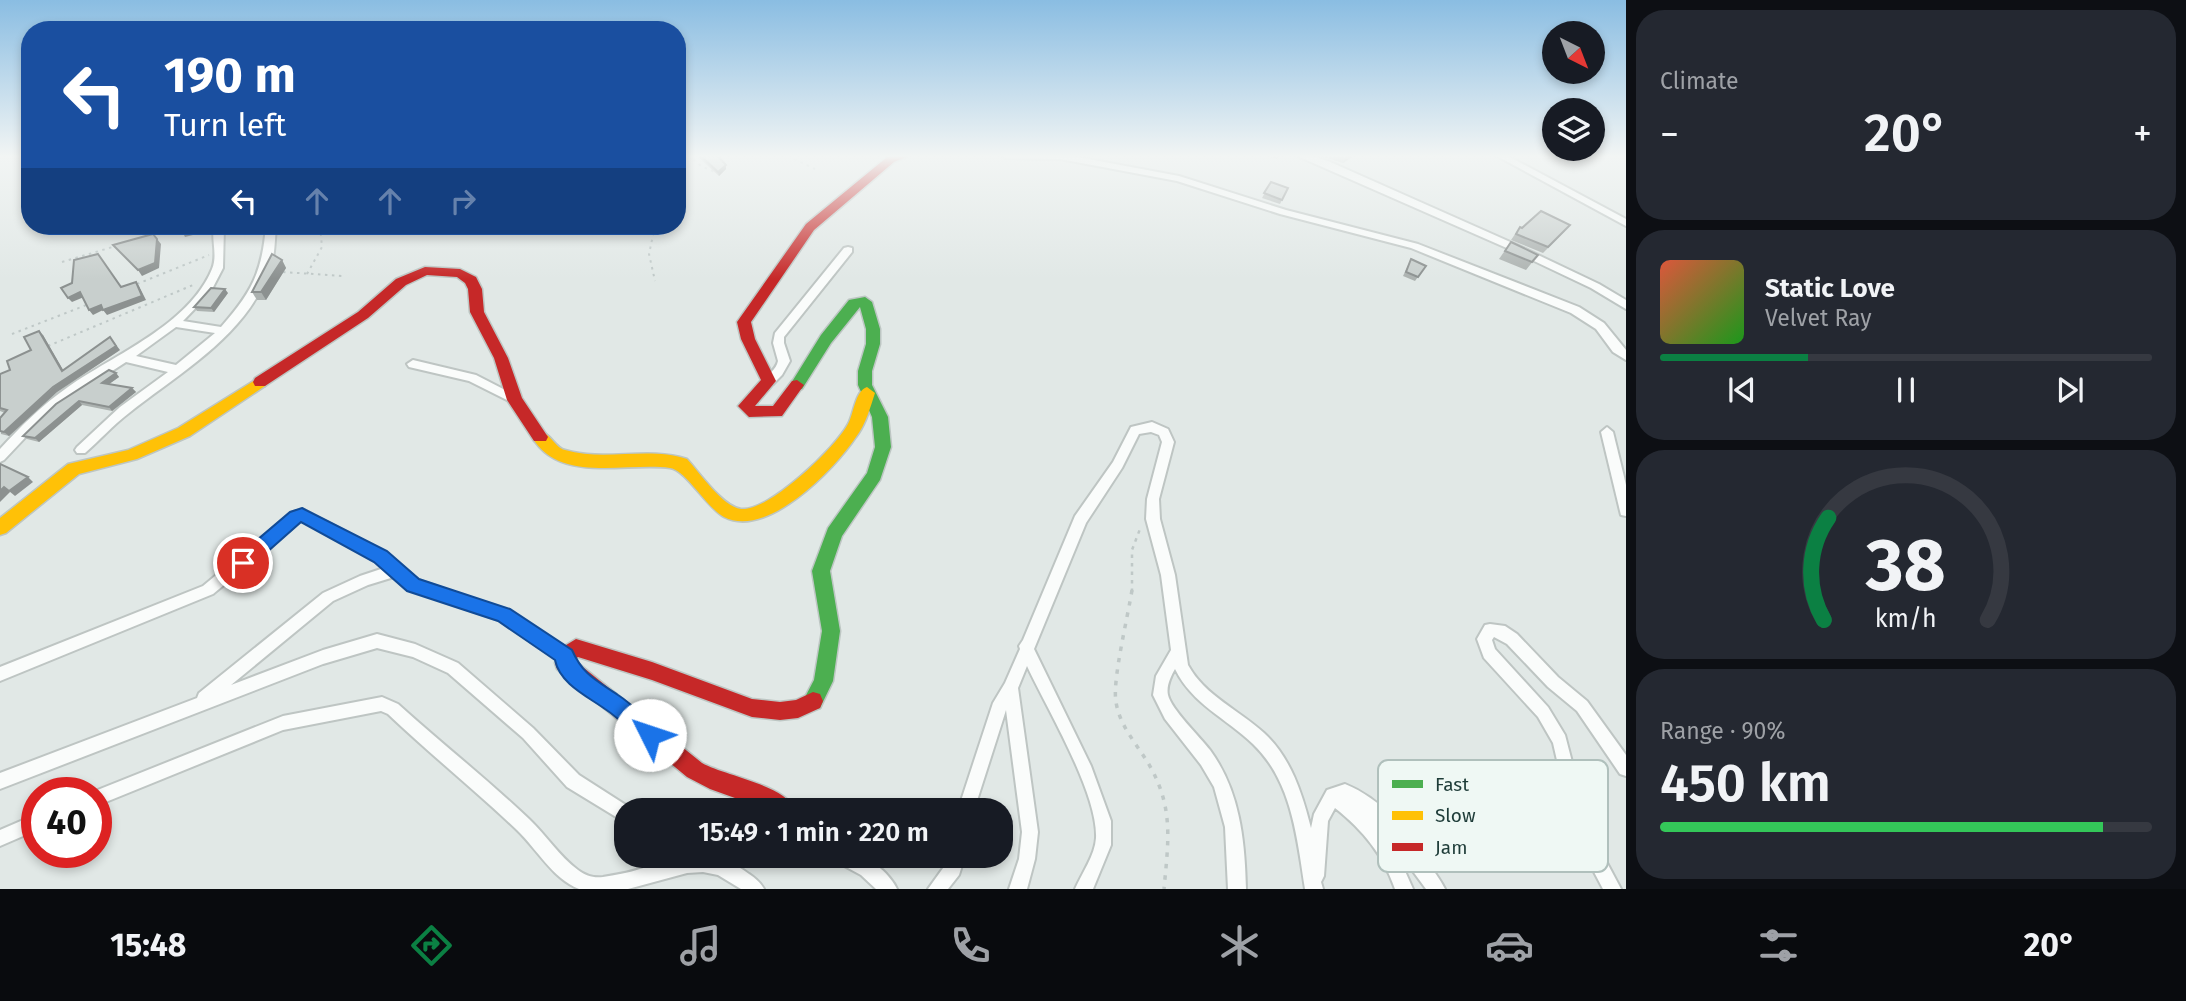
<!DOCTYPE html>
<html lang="en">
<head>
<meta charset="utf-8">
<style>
	body { margin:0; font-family:"Fira Sans",sans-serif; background:#242831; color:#f1f3f6; height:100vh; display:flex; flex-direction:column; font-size:26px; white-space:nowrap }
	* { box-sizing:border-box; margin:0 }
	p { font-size:23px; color:#9ea1a6 }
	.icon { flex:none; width:38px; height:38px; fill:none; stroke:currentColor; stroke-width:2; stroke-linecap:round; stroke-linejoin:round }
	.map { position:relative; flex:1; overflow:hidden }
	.drawer { display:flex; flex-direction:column; gap:10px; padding:10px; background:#0d0f14; width:560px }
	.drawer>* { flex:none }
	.hud { position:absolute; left:21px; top:21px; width:665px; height:214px; border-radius:28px; box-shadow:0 4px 10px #0003; background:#1a4fa0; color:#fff; overflow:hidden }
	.needle { width:46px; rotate:138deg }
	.fabs { position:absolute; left:1542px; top:21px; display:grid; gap:14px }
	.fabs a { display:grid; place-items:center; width:63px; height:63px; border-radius:50%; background:#171b24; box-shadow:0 4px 10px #0003; font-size:35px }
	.speed { position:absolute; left:21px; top:777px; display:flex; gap:14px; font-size:35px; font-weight:700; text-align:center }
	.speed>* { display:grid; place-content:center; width:91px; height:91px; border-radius:50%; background:#171b24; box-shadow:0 4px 10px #0003; line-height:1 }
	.speed .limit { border:10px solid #d22; background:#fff; color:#111 }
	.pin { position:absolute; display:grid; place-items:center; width:60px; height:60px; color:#fff; margin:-30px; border:4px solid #fff; border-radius:50%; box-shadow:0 2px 7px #0007 }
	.me { position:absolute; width:77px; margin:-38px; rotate:311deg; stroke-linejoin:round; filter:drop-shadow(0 0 5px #0008) }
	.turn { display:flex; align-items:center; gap:24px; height:147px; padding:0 28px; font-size:32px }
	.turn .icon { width:91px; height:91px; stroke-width:2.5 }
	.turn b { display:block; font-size:49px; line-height:60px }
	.lanes { display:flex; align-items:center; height:66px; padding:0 28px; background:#0003; justify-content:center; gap:35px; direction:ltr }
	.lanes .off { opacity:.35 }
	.big { font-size:52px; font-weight:600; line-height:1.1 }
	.drawer .card { flex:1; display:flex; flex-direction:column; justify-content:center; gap:10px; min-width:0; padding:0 24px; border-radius:28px; background:#242831 }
	.drawer .dial { align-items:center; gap:0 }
	.dial svg { height:182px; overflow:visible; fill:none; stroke:#363941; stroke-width:7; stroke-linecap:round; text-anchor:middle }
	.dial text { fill:#f1f3f6; stroke:none }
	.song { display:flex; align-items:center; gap:21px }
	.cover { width:84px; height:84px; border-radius:10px; background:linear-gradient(135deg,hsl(10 70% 55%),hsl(120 70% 35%)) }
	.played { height:7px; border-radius:4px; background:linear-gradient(90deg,#0b8043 30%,#363941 30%) }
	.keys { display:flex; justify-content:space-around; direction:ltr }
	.heat { display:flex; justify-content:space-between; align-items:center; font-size:38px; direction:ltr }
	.charge { height:10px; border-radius:5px; background:linear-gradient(90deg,#34c759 90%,#363941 0) }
	.trip { position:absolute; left:614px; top:798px; width:399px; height:70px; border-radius:28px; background:#171b24; box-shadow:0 4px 10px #0003; font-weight:600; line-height:70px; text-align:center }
	.dock { display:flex; height:112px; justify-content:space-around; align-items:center; background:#090b0e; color:#9ea1a6 }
	.dock .icon { width:49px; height:49px }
	.dock .current { color:#0b8043 }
	.dock b { font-size:32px; color:#f1f3f6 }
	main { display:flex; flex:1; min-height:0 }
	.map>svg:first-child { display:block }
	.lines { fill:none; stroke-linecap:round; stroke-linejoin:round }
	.street-casing { stroke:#bec5c3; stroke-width:4 }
	.fast-casing { stroke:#bdc6c3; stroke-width:3 }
	.slow-casing { stroke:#bdc6c3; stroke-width:3 }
	.jam-casing { stroke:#bdc6c3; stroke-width:3 }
	.path-far2 { stroke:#bfc8c7; stroke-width:2; stroke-dasharray:2.5 4.5; stroke-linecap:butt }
	.path-far1 { stroke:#bfc8c7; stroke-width:2.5; stroke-dasharray:3.5 5; stroke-linecap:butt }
	.path { stroke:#bfc8c7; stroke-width:3.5; stroke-dasharray:4.5 7; stroke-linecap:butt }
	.street { fill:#fafcfb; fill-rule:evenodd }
	.fast { fill:#4caf50; fill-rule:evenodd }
	.slow { fill:#ffc107; fill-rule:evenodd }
	.jam { fill:#c62828; fill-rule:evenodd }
	.wall { fill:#acb2b0 }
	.shaded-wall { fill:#8c9190 }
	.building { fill:#c8cfcd; stroke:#8c9190; stroke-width:2 }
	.route { fill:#1a73e8; stroke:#114b97; stroke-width:2 }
	.key { fill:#eff8f4; stroke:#b0c0bc; stroke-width:2 }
	.key-label { font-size:19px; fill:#1e3c38 }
</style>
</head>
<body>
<main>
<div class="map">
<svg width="1626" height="889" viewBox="0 0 1626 889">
	<rect width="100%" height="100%" fill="#e1e8e6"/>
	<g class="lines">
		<g class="street-casing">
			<g id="street">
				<polygon points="1000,155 1067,155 1179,176 1286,210 1418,244 1579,307 1604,323 1626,350 1626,360 1613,352 1596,329 1571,313 1411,248 1280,214 1177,181 1060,159 1005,158"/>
				<polygon points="1295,155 1308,155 1328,161 1517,245 1599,284 1626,300 1626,309 1591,288 1509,249"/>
				<polygon points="1495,155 1506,155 1626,219 1626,226"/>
				<path d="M214,226h10l-1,42 -13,25 -27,28 38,6c31,-35 41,-55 45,-101h10c-1,10 -1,22 -3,32 -18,73 -90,112 -144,155 -16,12 -29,27 -44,40h-8l-2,-3 2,-3 43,-40 48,-35 -42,-10 -68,44 -21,19 -33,35 -4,2v-13c21,-23 42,-44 68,-62 47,-33 121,-62 144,-118 6,-14 -1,-29 2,-43zM176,327l39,6 -39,32 -40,-9z"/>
				<path d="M848,247l4,1v4l-68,85v6l6,18 -8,14 -9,9h-8l-2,-3c5,-7 13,-11 15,-20l-5,-18 2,-10 69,-85z"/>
				<polygon points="413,360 476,375 519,397 521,400 515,404 469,381 409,367 407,364"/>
				<path d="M1152,422l16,7 6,13 -15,57 1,20 15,56 13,90c17,31 51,45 76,68 27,25 38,60 47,95l3,-14 13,-24 18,-6c37,15 60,45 82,78 6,8 13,17 18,27h-19l-42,-57 13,21 16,36h-18c-12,-34 -31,-58 -60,-81l-7,13 -4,55 -3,6 2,7h-18c-8,-51 -13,-108 -52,-145 -27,-26 -61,-40 -78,-75 -4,7 -9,17 -7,26 3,14 32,42 42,55 30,41 35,91 36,139h-18l-3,-62 -11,-40 -13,-22 -36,-46 -12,-24 3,-19 15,-26 -10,-75 -15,-56 1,-20 15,-57 -3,-7 -8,-3 -12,2 -17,34 -36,55 -52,126 57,117 20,55v24l-18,44h-18c7,-16 20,-34 21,-51 2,-45 -49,-129 -69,-172l-9,22 20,144 -3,27 -8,30h-18l10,-30 3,-27 -16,-122 -32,100h-16l35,-107 12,-20 15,-34 -1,-3 4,-6 52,-124 38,-54 18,-35z"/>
				<polygon points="1607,427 1613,432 1626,485 1626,516 1621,515 1620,511 1601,432"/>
				<polygon points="302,509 385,552 418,580 508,611 570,651 572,656 570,661 565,663 560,661 499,620 408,589 394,577 368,585 333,601 231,685 323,650 377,634 415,644 458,663 533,728 579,775 632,809 626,810 626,823 567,787 523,738 448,673 413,657 377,648 323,664 0,789 0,773 197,698 199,693 323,593 360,576 384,568 375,560 302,520 213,594 0,681 0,667 203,586 291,513"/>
				<polygon points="1490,624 1505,626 1517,634 1558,677 1587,701 1626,755 1626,776 1620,774 1577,711 1548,687 1507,644 1494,637 1492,640 1495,649 1548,707 1565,735 1590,831 1621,889 1603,889 1574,834 1553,743 1538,717 1484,658 1477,639 1485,625"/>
				<path d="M382,697l16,7c43,39 89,75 131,115 17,16 30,37 49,51 8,6 15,8 25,7 12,-2 25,-4 37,-8 40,-11 72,-23 109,5 6,4 11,8 15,15h-23l-23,-14 -15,-3 -16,1 -59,16h-49c-27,-11 -42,-40 -62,-59 -42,-40 -87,-76 -129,-116l-7,-3 -98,19 -187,76v-13h-6l193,-77z"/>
				<polygon points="37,814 37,830 0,846 0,830"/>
				<path d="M835,856c7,0 16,-2 23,0 14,2 33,20 39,33h-21l-15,-14 -24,-13z"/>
				<polygon points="949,856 965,856 959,875 948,889 928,889 946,864"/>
			</g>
		</g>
		<g class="fast-casing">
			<polygon id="fast" points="865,297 872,302 880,329 880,344 872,371 872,385 888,417 891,447 880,480 842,536 830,571 840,631 833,681 820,708 813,710 806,708 803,701 814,680 822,631 812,571 828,528 867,473 875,447 872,417 858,385 858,371 866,344 866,329 860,307 831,343 802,389 797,390 790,385 821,335 849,300"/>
		</g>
		<g class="slow-casing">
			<g id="slow">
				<polygon points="260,377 267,382 265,386 190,436 137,459 79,474 6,533 0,535 0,518 68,464 128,450 178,428"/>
				<path d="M867,387l8,6c-5,15 -9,31 -19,44 -22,33 -89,102 -132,80 -18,-10 -38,-47 -54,-49 -44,-6 -111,16 -138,-31l2,-4c16,-5 19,14 31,17 40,12 82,-4 122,9 12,13 36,48 54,50 28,3 95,-62 107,-85 6,-11 7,-33 19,-37z"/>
			</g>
		</g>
		<g class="jam-casing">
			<g id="jam">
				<polygon points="894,155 911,155 894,162 814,230 751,322 755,339 776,381 755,406 773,406 792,381 797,380 804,385 782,416 749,417 738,406 761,380 741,339 737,322 806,224 886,158"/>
				<polygon points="425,267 460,269 476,277 482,289 484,312 508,358 522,398 548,437 546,441 534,441 507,400 494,358 470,312 468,289 465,283 457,277 427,275 406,285 368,318 265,386 255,386 253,382 255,378 358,312 396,279"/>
				<path d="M576,639l76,23 100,37 28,3 16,-2 17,-8 7,2 3,7 -3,7 -22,10 -18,2 -28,-3 -100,-37 -74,-23 -4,3 128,103c23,13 84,22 93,47h-27l-58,-21 -23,-12 -130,-108 -2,-6 3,-13z"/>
			</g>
		</g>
		<g class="path-far2">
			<polyline points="688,155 701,166 715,172"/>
			<polyline points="767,155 786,155 815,169"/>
			<polyline points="655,226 649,254 655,281"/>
			<polyline points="152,235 186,226"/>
			<polyline points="62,262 116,246"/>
			<polyline points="283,272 343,276"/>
			<polyline points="307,274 322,247 320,226"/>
			<polyline points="137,284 209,255"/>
			<polyline points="12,334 89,304"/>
			<polyline points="48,346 193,285"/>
		</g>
		<polyline class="path-far1" points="1132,592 1132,550 1140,529"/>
		<path class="path" d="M1132,590c-4,26 -20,91 -16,112 4,26 23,44 35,66 23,42 17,76 13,121"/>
		<use href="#street" class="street"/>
		<use href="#fast" class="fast"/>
		<use href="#slow" class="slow"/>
		<use href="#jam" class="jam"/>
	</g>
	<g class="wall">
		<polygon points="696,155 717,155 726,169 719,176"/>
		<polygon points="1266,155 1280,155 1277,159 1265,156"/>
		<polygon points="1317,155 1355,155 1343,163"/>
		<polygon points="1271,182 1288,188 1280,204 1262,198"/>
		<polygon points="1520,227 1522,228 1565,231 1543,253 1511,240"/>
		<polygon points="1511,242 1538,255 1526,270 1499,259"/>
		<polygon points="1411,259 1426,266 1415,281 1403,276"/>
		<polygon points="282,260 286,268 266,300 257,300 252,292"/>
		<polygon points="228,293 214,312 197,311 194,307"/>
		<polygon points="43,335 63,370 120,350 57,392 9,436 1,434 0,418 5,413 0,411 0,374 10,370 31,350"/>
		<polygon points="116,373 119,377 109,384 132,388 136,392 112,411 82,405 39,442 27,439 23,436"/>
	</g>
	<g class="shaded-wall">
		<polygon points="1351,155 1355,155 1343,163 1345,159"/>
		<polygon points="726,165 726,169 719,176 718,172"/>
		<polygon points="194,226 196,226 197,234 185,237 183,233"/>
		<polygon points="157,239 161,244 159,268 142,276 138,270"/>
		<polygon points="282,260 286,268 266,300 261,292"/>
		<polygon points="136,282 139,286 146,300 107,315 103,310 93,315 89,310"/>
		<polygon points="225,289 228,293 214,312 211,308"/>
		<polygon points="80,292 84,297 72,302 68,298"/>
		<polygon points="39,331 43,335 66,375 62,371"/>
		<polygon points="110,337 120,350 57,392 9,436 4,432"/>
		<polygon points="116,373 119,377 105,387 102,383"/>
		<polygon points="132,388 136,392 112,411 109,407"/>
		<polygon points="79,401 82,405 39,442 35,438"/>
		<polygon points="28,477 33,482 15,496 9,491"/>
		<polygon points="4,487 10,492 0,502 0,491"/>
	</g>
	<g class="building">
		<polygon points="700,155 717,155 726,165 718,172"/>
		<polygon points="1332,155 1351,155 1345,159"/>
		<polygon points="1271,182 1288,188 1282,200 1264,193"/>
		<polygon points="1541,211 1570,225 1548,247 1516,234 1520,227 1522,228"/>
		<polygon points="182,226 194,226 195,230 183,233"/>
		<polygon points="153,234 157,239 155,263 138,270 113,245"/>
		<polygon points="1511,242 1538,255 1532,262 1505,251"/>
		<polygon points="98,254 121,287 136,282 142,296 103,310 101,305 89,310 80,292 68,298 61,288 72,283 74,260"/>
		<polygon points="272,254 282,260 261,292 252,292"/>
		<polygon points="1411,259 1426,266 1418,277 1406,272"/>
		<polygon points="211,288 225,289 211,308 194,307"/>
		<polygon points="39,331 62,371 110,337 116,346 53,387 4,432 0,431 0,418 7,410 0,408 0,374 10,370 7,361 31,350 24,337"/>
		<polygon points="109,370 116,373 102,383 132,388 109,407 79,401 35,438 23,436 56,404"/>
		<polygon points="0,464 28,477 9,491 4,487 0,491"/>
	</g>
	<linearGradient id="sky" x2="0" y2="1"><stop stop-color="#8abde2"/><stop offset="0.56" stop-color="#f2f5f4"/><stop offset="1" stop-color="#f2f5f4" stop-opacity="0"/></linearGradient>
	<rect width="1626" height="279" fill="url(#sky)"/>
	<path class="route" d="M302,508l85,43 32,28 91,30 62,41c11,25 24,30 46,45 14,9 26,22 39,33l3,7 -3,7 -7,2 -7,-2c-12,-11 -24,-24 -38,-33 -18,-13 -45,-25 -50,-49l-57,-39 -91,-30 -33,-29 -73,-40 -52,46 -6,2 -6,-2 -3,-5 3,-6 53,-45z"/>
	<rect x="1378" y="760" width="230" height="112" rx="10" class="key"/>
	<rect x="1392" y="780" width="31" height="8" fill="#4caf50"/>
	<rect x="1392" y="811" width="31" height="9" fill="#ffc107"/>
	<rect x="1392" y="843" width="31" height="8" fill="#c62828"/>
	<g class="key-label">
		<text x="1435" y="791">Fast</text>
		<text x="1435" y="822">Slow</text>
		<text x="1435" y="854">Jam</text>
	</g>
</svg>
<div class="fabs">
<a><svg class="needle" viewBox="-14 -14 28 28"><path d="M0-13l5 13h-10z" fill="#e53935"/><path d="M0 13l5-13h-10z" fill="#9ea1a6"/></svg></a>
<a><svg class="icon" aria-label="layers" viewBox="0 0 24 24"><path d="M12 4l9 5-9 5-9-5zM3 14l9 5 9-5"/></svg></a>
</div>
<div class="speed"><div class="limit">40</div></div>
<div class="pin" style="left:243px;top:563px;background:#d93025"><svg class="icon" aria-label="arrive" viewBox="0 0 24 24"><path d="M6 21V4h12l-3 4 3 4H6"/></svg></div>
<svg class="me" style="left:650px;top:735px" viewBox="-20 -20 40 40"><circle r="19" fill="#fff"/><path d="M0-13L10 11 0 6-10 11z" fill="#1a73e8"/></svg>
<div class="trip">15:49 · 1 min · 220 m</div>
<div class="hud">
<div class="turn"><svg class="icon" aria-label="left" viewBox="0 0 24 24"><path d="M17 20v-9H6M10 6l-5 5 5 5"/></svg><div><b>190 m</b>Turn left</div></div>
<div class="lanes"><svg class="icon" aria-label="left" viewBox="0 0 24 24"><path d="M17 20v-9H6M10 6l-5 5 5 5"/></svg><svg class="icon off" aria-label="ahead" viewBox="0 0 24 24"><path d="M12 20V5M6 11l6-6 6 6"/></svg><svg class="icon off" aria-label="ahead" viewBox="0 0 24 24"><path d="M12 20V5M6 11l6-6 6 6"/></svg><svg class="icon off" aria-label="right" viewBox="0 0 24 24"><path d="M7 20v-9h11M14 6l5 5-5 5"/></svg></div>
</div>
</div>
<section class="drawer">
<div class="card"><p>Climate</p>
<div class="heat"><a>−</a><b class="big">20°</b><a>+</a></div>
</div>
<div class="card">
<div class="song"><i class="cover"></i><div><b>Static Love</b><p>Velvet Ray</p></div></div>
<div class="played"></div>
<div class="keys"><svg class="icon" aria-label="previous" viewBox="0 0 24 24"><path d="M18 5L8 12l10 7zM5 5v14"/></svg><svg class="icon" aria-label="pause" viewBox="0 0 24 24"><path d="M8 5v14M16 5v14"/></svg><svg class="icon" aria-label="next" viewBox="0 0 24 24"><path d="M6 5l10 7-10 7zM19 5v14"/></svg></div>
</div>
<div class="card dial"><svg viewBox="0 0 100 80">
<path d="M14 69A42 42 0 1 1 86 69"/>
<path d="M14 69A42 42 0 0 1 16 24" stroke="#0b8043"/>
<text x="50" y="56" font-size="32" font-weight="700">38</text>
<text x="50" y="72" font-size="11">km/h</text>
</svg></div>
<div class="card"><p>Range · 90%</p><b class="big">450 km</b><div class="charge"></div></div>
</section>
</main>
<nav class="dock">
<b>15:48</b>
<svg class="icon current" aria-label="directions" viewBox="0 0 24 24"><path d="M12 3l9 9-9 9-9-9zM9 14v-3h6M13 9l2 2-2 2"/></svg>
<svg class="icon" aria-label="music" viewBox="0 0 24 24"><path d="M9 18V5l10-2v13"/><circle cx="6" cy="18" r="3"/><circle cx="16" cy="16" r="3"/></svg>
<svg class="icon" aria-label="phone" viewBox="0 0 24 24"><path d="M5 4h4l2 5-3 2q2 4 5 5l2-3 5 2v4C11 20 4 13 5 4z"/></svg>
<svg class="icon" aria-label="climate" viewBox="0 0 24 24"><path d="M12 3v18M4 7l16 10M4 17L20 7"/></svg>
<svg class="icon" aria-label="car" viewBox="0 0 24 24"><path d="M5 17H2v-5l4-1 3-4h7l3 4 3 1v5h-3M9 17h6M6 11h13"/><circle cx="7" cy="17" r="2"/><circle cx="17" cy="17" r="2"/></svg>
<svg class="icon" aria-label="filters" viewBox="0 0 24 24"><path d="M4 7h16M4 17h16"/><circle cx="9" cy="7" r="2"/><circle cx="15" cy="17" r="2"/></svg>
<b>20°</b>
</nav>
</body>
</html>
